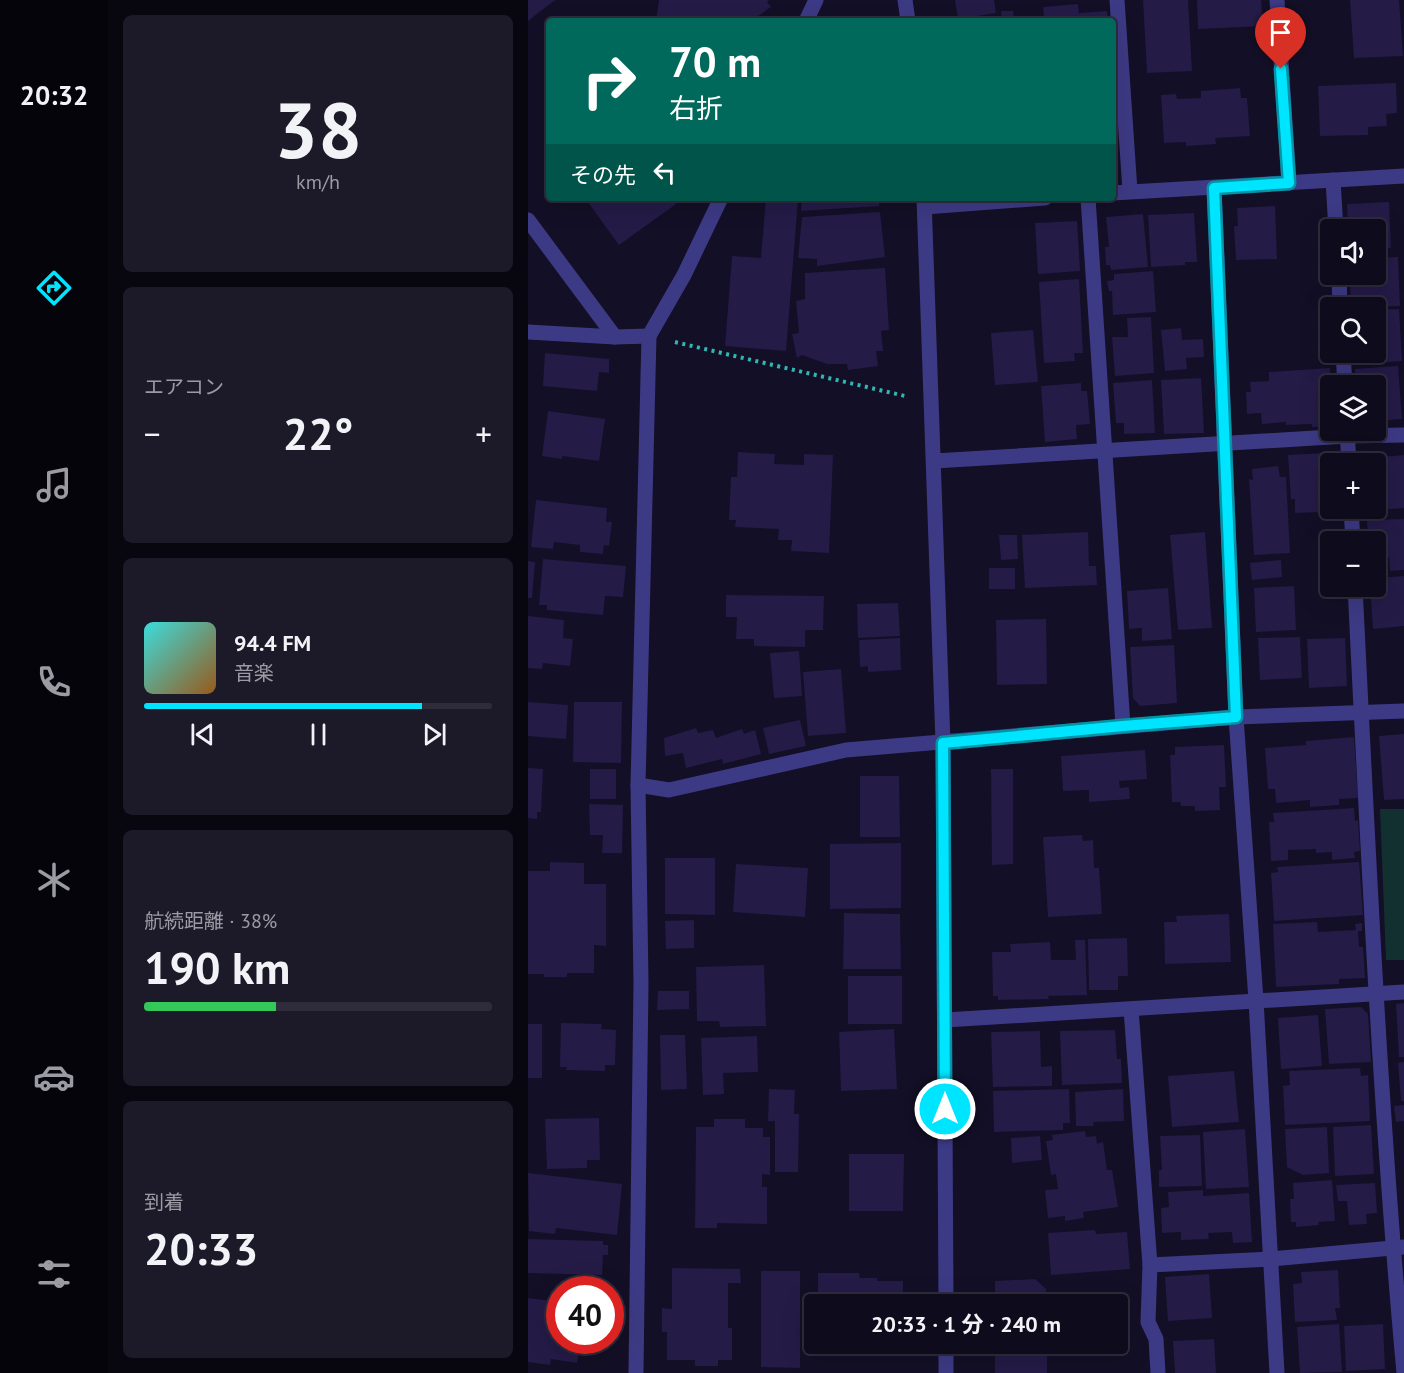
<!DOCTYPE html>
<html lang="ja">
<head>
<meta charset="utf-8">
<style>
	body { margin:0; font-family:"PT Sans","Noto Sans JP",sans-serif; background:#1c1929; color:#f1f3f6; height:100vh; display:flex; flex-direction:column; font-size:22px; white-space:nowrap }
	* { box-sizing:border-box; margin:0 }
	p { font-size:20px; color:#9b9ba3 }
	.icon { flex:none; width:33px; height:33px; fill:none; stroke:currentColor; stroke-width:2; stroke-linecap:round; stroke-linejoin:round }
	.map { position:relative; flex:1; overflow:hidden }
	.sheet { display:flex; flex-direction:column; gap:15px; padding:15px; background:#08060f; width:420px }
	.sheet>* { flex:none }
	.banner { position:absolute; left:18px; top:18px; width:570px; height:183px; border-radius:6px; box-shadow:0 6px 24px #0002,0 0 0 2px #2e2b3b; background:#00695c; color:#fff; overflow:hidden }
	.fabs { position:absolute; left:792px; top:219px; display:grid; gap:12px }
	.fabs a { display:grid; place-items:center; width:66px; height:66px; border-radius:6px; background:#0e0b1c; box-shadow:0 6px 24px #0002,0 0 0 2px #2e2b3b; font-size:30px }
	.speed { position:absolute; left:18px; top:1276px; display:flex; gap:12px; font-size:30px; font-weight:700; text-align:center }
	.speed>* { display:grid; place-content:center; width:78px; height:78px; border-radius:50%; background:#0e0b1c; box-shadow:0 6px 24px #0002,0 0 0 2px #2e2b3b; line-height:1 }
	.speed .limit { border:9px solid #d22; background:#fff; color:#111 }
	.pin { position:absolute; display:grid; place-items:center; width:51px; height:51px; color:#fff; margin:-62px -26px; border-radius:50% 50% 50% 0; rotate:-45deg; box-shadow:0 0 6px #0007 }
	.pin .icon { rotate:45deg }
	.me { position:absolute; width:66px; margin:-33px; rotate:0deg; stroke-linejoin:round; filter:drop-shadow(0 0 4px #0008) }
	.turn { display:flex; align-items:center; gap:21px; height:126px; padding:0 24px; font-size:27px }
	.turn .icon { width:78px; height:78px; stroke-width:2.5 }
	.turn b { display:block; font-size:42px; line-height:51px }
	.then { display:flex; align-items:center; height:57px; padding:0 24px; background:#0003; gap:12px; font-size:22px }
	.big { font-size:45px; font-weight:700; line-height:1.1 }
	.sheet .tile { flex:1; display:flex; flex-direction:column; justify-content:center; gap:9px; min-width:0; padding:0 21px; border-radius:9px; background:#1c1929 }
	.sheet .dial { align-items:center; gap:0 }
	.dial b { font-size:78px; line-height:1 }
	.song { display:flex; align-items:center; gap:18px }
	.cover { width:72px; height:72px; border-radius:9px; background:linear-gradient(135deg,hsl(180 70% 55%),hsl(30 70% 35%)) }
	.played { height:6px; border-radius:3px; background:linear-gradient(90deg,#00e5ff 80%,#2e2b3b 80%) }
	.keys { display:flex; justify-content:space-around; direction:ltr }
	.heat { display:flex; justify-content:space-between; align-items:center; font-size:33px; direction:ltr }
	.charge { height:9px; border-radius:4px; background:linear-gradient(90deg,#34c759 38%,#2e2b3b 0) }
	.trip { position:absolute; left:276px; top:1294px; width:324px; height:60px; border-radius:6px; background:#0e0b1c; box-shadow:0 6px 24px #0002,0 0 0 2px #2e2b3b; font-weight:700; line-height:60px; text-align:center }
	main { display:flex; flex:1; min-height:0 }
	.tab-bar { display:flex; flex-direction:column; width:108px; justify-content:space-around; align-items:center; background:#06040b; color:#9b9ba3 }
	.tab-bar .icon { width:42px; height:42px }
	.tab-bar .active { color:#00e5ff }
	.tab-bar b { font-size:27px; color:#f1f3f6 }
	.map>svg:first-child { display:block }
	.green { fill:#12302f }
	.building { fill:#241b47 }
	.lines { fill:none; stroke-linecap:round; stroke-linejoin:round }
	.path { stroke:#2fb8b0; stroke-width:4; stroke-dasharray:3 4.5; stroke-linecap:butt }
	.minor { stroke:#3d3a85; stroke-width:15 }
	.route-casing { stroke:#0095a6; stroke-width:15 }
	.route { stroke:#00e5ff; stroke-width:10 }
</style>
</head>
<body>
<main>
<nav class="tab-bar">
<b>20:32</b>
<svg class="icon active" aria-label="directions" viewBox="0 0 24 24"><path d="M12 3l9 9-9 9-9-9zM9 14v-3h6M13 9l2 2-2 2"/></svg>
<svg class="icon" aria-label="music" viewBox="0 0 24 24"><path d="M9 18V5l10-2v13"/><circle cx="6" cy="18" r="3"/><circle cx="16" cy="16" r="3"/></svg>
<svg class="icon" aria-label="phone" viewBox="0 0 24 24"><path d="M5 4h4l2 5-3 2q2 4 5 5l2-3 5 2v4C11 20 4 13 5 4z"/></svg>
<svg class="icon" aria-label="climate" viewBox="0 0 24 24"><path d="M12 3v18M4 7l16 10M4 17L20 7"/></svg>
<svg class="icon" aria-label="car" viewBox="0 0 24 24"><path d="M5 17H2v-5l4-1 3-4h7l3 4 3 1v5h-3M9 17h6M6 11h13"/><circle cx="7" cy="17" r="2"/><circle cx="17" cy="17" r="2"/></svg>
<svg class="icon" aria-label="filters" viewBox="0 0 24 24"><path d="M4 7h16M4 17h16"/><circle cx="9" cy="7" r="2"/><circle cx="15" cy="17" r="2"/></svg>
</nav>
<section class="sheet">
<div class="tile dial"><b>38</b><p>km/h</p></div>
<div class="tile"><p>エアコン</p>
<div class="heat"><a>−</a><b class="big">22°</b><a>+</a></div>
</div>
<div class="tile">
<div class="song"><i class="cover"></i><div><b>94.4 FM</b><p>音楽</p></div></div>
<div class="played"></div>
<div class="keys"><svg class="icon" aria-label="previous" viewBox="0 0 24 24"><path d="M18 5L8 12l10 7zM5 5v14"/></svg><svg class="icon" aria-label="pause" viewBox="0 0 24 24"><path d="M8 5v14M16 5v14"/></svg><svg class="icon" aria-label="next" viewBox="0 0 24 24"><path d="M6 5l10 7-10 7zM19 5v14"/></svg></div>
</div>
<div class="tile"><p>航続距離 · 38%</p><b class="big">190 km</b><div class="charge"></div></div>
<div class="tile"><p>到着</p><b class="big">20:33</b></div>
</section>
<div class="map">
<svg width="876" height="1373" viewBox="0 0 876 1373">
	<rect width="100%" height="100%" fill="#130f26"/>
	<polygon class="green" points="852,809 876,809 876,960 858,960"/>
	<g class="building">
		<polygon points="0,0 27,0 0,21"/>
		<polygon points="131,0 241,0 239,2 243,7 223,21 128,21"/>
		<polygon points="427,0 466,0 468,13 430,19"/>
		<polygon points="615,0 660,0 664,71 619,73"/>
		<polygon points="669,0 733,0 735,26 670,29"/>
		<polygon points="822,0 871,0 875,56 826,58"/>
		<polygon points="550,4 551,13 579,11 580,21 474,21 473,11 485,11 486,19 516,16 515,7"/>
		<polygon points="868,83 869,113 858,114 859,126 840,127 840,135 792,136 790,86"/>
		<polygon points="712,88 713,98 719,98 722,136 687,138 688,144 658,146 658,142 636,143 633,95 648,94 649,99 673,98 673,91"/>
		<polygon points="57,198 143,198 148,204 91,245"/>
		<polygon points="238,198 270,200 258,351 197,346 204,256 233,258"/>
		<polygon points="274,198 351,198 351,206 273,211"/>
		<polygon points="861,202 863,248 848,248 848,230 820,230 819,204"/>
		<polygon points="747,206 749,259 708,260 706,226 710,226 709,208"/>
		<polygon points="352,212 357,257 289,266 289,259 270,258 274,217"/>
		<polygon points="666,213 669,262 657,262 657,265 623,267 620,215"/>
		<polygon points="615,214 620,267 583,270 582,265 578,265 577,247 581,247 578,217"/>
		<polygon points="549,221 552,271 510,274 507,223"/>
		<polygon points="870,257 872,306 823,308 822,284 826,283 826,274 848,274 848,258"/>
		<polygon points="357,268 361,330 353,331 355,351 348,351 350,366 320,370 319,364 299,364 274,355 269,358 264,334 271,333 268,301 277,299 277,273"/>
		<polygon points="625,271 628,312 585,315 584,291 581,291 579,281 586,280 586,274"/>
		<polygon points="551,279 555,353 546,353 547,361 516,363 511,282"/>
		<polygon points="871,309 874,361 831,364 830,352 848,352 848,310"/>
		<polygon points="623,317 626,373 587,376 584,337 600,337 599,318"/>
		<polygon points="653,328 654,340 675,339 676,357 658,358 659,369 637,371 633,330"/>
		<polygon points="505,330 510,382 467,385 463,333"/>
		<polygon points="17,353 81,359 81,373 71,372 69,391 15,386"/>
		<polygon points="870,366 874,419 848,421 848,386 829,386 827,369"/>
		<polygon points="802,368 802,426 784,427 784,424 758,425 758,422 734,424 733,413 719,414 718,392 723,392 722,382 741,381 741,372"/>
		<polygon points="673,378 676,433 636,434 633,380"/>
		<polygon points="624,380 627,433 596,434 596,423 588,423 585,383"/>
		<polygon points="553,383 553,391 559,391 562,424 548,425 549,439 517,442 513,386"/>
		<polygon points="20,411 77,419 71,461 34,456 34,459 14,456"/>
		<polygon points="210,452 247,454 246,464 276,465 276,454 305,455 301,553 263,551 264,540 250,540 251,529 207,527 208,520 201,520 203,477 209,477"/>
		<polygon points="796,453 797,463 802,463 802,498 791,498 792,512 767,513 767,499 763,499 760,455"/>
		<polygon points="876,455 876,508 851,510 849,488 848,488 848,464 839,464 839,458"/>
		<polygon points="750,466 752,477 758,477 762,553 726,555 721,479 725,480 724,469"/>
		<polygon points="8,500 79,508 78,522 84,522 81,546 76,545 75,554 52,552 52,545 26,542 25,549 3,547"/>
		<polygon points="876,519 876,570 862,571 861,557 848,557 848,542 840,542 839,520"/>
		<polygon points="560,532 561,566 568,566 569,585 497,588 494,535"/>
		<polygon points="677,532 684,628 650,630 642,535"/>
		<polygon points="471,535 489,535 490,559 473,560"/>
		<polygon points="15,559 98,566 95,597 77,596 75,615 19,610 19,605 11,605"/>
		<polygon points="753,560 754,577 724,580 722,563"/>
		<polygon points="0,561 7,562 4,598 0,598"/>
		<rect x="461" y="568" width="26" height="21"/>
		<polygon points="876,576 876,626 845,629 842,586 848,586 848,578"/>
		<polygon points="766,586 768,630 728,632 726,588"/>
		<polygon points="640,588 644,639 614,641 614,628 601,629 599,591"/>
		<polygon points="198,595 296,596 295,630 277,630 277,647 226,646 226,639 208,639 209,617 198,617"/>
		<polygon points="370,603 372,636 330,638 329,604"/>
		<polygon points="0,616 36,620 35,638 45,639 42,666 15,663 14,669 0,668"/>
		<polygon points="518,619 519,684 469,685 468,620"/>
		<polygon points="772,637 774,678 732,680 730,638"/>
		<polygon points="372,638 373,670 340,672 340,666 332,667 331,640"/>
		<polygon points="817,638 819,686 781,688 779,639"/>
		<polygon points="646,645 649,703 612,706 605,698 602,647"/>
		<polygon points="271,651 274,696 246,698 242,653"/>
		<polygon points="313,669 318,733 280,736 275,672"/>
		<polygon points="0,702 40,705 38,739 0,736"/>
		<polygon points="46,702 94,702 93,763 45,762"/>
		<polygon points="272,720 278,746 241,754 235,728"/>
		<polygon points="168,728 170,733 185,730 188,738 214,729 216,734 227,730 233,754 195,764 194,759 158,768 155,753 137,756 136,738"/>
		<polygon points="876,734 876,799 856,800 851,736"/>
		<polygon points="826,737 830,798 811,799 811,805 782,807 782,800 748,803 747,789 740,789 737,748 778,745 778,741"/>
		<polygon points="696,745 698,787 691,787 692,810 667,811 667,806 653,806 652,802 644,802 642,755 647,755 647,747"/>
		<polygon points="617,750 619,779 591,781 592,788 601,787 602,799 561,802 561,790 535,791 533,756"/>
		<polygon points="0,768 15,769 13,812 9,812 9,819 0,818"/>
		<rect x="62" y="769" width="26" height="30"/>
		<polygon points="463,769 485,769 485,864 464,865"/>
		<polygon points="332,776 371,776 372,837 332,837"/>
		<polygon points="61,804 95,805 94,853 74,853 75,835 62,835"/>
		<polygon points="826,808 827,821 830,820 832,851 826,852 827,858 804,860 804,852 788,853 788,849 760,850 760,860 743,861 741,822 746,822 745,813"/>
		<polygon points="554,835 555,841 565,840 566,868 571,868 574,914 520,917 515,837"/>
		<polygon points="373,843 373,908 302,909 302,844"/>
		<polygon points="137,858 187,858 187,915 137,914"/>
		<polygon points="22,862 56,863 56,884 78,884 78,946 66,945 66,973 39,973 39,977 16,977 16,974 0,974 0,871 22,871"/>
		<polygon points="831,862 835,915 746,921 743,873 750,872 749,867"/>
		<polygon points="208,864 280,868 277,917 205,912"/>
		<polygon points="316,913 372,914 373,969 315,969"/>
		<polygon points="701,914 703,962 637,964 636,922 649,922 648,916"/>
		<polygon points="166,920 166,948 138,949 137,921"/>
		<polygon points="789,922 790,932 828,930 827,924 834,923 834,931 830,931 831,947 835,947 837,978 811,979 811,984 748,987 745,924"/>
		<polygon points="599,938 600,976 590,976 590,990 561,990 560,939"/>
		<polygon points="547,940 557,940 559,995 520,996 521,999 470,1000 470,996 465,996 464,952 483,952 482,944 522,942 523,960 548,960"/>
		<polygon points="236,965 238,1026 192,1027 191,1021 169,1021 168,967"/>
		<rect x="320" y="976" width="54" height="48"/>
		<polygon points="130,991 161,991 161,1009 129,1010"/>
		<polygon points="876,1003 876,1057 871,1057 868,1004"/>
		<polygon points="833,1007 840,1014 843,1062 801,1064 797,1009"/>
		<polygon points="790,1015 794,1066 753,1069 750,1018"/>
		<polygon points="33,1023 74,1024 73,1029 88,1030 87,1065 77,1065 77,1071 38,1070 39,1067 32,1067"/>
		<rect x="0" y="1024" width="14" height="54"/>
		<polygon points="366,1029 369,1089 313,1091 311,1032"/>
		<polygon points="587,1030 589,1059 593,1059 594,1083 534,1085 532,1031"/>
		<polygon points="512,1031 513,1067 524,1066 524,1086 465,1087 463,1032"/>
		<polygon points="132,1035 157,1035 159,1089 133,1090"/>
		<polygon points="229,1036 230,1072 195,1073 196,1094 175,1095 173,1038"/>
		<polygon points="876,1062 876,1101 873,1101 870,1063"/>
		<polygon points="832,1068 833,1076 840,1075 842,1121 757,1125 755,1086 762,1085 761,1071"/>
		<polygon points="706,1071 711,1122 644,1127 640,1076"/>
		<polygon points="241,1089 267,1090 266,1114 271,1114 270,1172 247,1172 247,1121 240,1121"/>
		<polygon points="541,1089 542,1123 535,1123 535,1130 466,1132 465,1091"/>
		<polygon points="595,1089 596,1121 565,1122 566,1126 548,1126 547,1092"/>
		<polygon points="876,1105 876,1121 868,1122 866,1106"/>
		<polygon points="71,1118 72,1160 59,1160 59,1168 19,1169 17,1119"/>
		<polygon points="186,1119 217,1119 217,1128 235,1128 235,1137 242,1137 242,1175 234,1174 234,1187 239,1187 239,1224 189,1223 189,1228 167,1228 168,1127 186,1127"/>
		<polygon points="843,1125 846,1174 807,1176 805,1127"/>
		<polygon points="799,1127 801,1173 775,1175 759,1167 757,1129"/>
		<polygon points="717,1129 721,1187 678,1189 675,1132"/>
		<polygon points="557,1131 558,1137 568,1136 569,1144 575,1142 579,1170 584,1170 590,1207 555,1212 556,1218 537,1221 537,1216 520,1218 517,1190 530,1189 528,1174 523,1175 518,1141 525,1140 524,1135"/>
		<polygon points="672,1135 674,1186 631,1187 631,1170 634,1170 632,1136"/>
		<polygon points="512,1136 514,1160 484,1163 483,1138"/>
		<polygon points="321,1154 376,1154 375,1211 321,1211"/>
		<polygon points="0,1173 94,1184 89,1235 28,1228 27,1234 1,1231"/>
		<polygon points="804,1180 807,1221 790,1222 791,1225 768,1227 768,1222 763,1222 762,1199 766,1199 765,1183"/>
		<polygon points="847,1183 849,1213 838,1214 839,1224 821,1225 819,1201 810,1201 808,1185"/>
		<polygon points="675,1190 675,1196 721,1193 724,1242 705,1243 704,1232 680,1233 681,1239 653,1240 653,1232 634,1233 633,1208 641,1207 640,1192"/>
		<polygon points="567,1230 568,1234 599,1232 602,1269 523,1275 520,1233"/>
		<polygon points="0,1239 75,1241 75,1245 80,1245 80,1255 75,1255 74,1275 0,1273"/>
		<polygon points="144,1268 212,1269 213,1283 200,1283 200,1328 204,1328 204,1360 190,1360 190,1366 167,1366 167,1360 139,1360 139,1332 134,1332 134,1308 144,1309"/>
		<polygon points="810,1270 812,1308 807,1308 809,1320 767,1322 765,1284 774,1283 773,1272"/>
		<polygon points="233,1271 272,1271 272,1368 233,1367"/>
		<polygon points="290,1273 331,1273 332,1278 349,1278 349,1281 375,1281 375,1305 290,1305"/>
		<polygon points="681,1274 684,1318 640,1321 637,1277"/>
		<polygon points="507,1279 518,1289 518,1305 467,1305 467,1281"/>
		<polygon points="0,1298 32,1302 32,1341 52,1341 49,1363 23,1359 22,1365 0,1362"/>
		<polygon points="811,1324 814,1372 772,1373 769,1327"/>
		<polygon points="855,1324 857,1369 818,1371 816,1326"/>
		<polygon points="686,1339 688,1373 647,1373 645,1341"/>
		<rect x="467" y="1344" width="52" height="29"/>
	</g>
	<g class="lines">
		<polyline class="path" points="147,342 377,396"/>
		<g class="minor">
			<polyline points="377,0 380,21"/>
			<polyline points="589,0 602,191"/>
			<polyline points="749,0 761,183"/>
			<polyline points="278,21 288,0"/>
			<polyline points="805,180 808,230"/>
			<polyline points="686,188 708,717 728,1000 749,1373"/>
			<polyline points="585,193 876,176"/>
			<polyline points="396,198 415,743 418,1305"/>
			<polyline points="560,198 595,726"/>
			<polyline points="397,207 517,198"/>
			<polyline points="0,220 87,337"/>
			<polyline points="811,274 812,308"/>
			<polyline points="0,332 87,337 121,336"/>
			<polyline points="815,352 817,386"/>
			<polyline points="819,430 821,464"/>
			<polyline points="406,461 819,436 876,435"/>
			<polyline points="823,508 825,542"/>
			<path d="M827,586c13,263 25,525 49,787"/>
			<polyline points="110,785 141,790 318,750 708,717 876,711"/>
			<polyline points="603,1009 622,1265 620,1322 628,1339 630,1373"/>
			<polyline points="417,1020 876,992"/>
			<polyline points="622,1265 743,1259 876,1247"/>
			<polyline points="418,1344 418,1373"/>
			<polyline points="108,1373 113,983 110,785 121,336 156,275 193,198"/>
		</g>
	</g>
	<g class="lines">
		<g class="route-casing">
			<polyline id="route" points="417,1109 415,743 595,726 708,717 686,188 761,183 753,69"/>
		</g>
		<use href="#route" class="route"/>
	</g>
</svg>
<div class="fabs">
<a><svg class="icon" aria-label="sound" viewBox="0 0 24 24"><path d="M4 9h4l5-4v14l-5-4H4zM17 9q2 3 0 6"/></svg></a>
<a><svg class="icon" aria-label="search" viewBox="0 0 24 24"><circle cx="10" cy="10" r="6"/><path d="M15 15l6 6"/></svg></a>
<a><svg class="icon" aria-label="layers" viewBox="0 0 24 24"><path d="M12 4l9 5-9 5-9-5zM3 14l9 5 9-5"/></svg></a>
<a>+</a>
<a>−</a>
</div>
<div class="speed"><div class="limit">40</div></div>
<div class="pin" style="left:753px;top:69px;background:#d93025"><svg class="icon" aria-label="arrive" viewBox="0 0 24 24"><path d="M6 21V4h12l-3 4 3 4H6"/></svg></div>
<svg class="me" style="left:417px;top:1109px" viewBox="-20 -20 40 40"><circle r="17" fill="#00e5ff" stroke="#fff" stroke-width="3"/><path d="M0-11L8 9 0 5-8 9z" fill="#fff"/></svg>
<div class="trip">20:33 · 1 分 · 240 m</div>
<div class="banner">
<div class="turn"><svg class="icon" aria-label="right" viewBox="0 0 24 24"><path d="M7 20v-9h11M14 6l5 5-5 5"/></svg><div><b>70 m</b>右折</div></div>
<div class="then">その先<svg class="icon" aria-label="left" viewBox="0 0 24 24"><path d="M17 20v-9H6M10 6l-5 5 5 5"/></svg></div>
</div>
</div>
</main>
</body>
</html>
